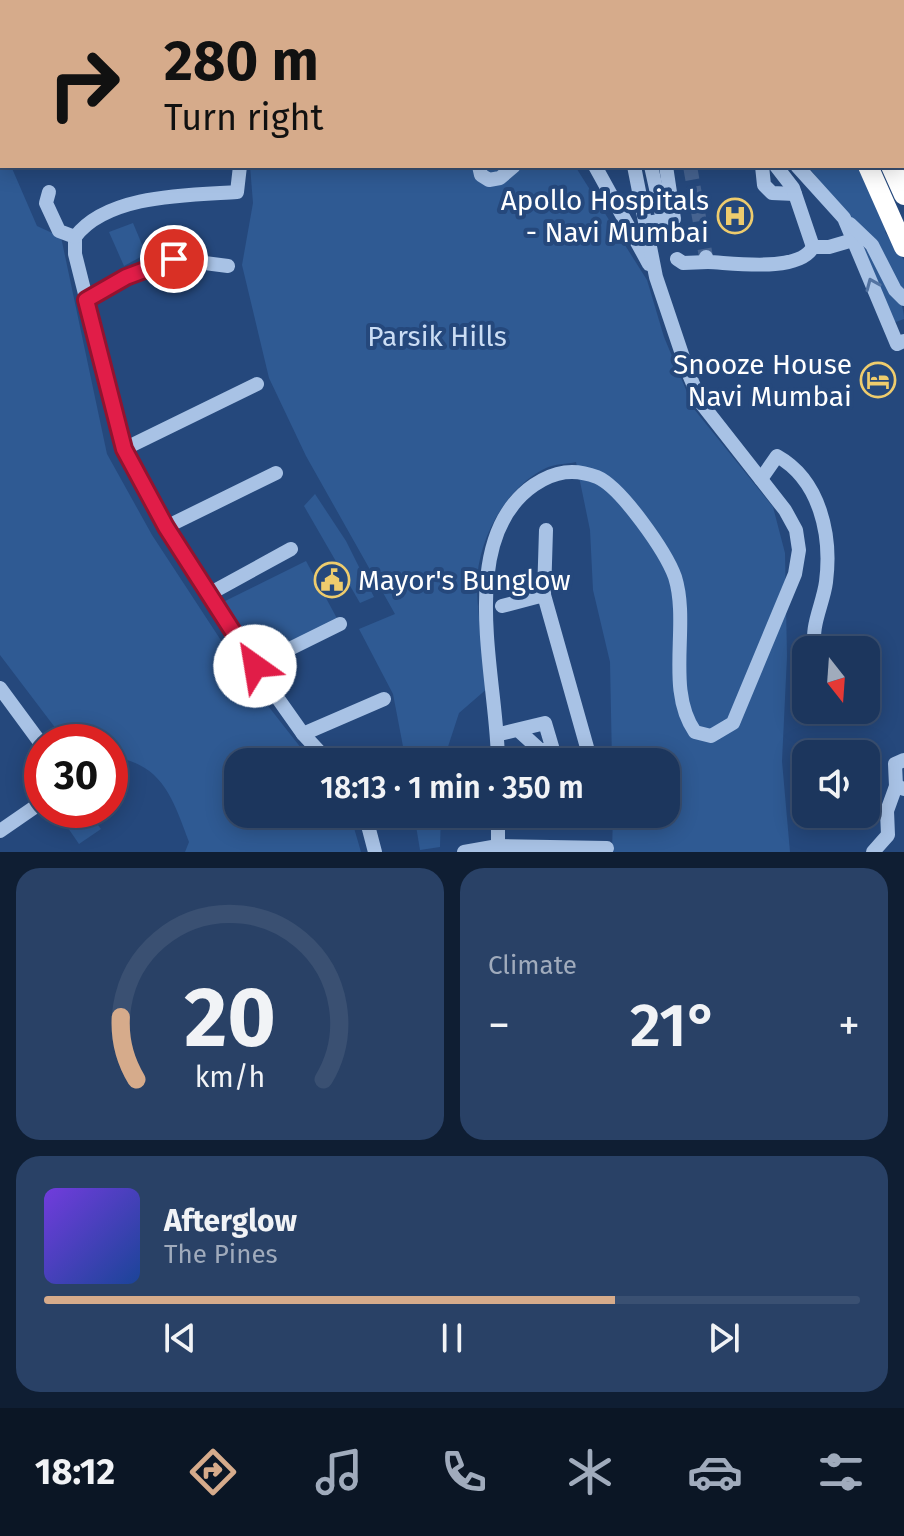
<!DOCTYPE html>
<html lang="en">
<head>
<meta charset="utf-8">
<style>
	body { margin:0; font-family:"Fira Sans",sans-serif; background:#294166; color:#f1f3f6; height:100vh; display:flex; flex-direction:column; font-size:30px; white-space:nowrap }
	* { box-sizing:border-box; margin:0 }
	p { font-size:26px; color:#a0abbc }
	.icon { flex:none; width:44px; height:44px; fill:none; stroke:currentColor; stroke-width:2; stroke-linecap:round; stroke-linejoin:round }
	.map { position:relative; height:852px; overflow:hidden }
	.drawer { display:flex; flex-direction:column; gap:16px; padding:16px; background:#0f1e33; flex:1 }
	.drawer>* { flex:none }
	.guide { position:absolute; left:0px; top:0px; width:904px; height:168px; box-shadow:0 4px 20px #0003,0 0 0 2px #3a5072; background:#d6ab8b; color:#111; overflow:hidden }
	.needle { width:52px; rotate:163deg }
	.controls { position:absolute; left:792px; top:636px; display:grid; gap:16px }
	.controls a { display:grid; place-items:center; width:88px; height:88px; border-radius:16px; background:#1c365d; box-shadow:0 4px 20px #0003,0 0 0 2px #3a5072; font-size:40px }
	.speed { position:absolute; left:24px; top:724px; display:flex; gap:16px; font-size:40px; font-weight:700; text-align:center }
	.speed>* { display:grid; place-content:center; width:104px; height:104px; border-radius:50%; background:#1c365d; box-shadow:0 4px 20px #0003,0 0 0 2px #3a5072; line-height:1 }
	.speed .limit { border:12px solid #d22; background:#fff; color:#111 }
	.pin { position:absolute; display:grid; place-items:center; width:68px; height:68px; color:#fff; margin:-34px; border:4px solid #fff; border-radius:50%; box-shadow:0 2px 8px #0007 }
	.me { position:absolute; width:88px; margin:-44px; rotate:328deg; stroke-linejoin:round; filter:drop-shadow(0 0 6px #0008) }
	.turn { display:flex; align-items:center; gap:28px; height:168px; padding:0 32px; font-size:36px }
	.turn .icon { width:104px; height:104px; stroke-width:2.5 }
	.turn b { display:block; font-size:56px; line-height:68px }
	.big { font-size:60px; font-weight:600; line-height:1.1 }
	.drawer .widget { flex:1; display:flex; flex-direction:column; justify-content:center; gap:12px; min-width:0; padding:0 28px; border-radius:24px; background:#294166 }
	.drawer .dial { align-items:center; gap:0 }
	.dial svg { height:208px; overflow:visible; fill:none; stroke:#3a5072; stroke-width:7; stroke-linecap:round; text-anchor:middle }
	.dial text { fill:#f1f3f6; stroke:none }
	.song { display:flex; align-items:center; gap:24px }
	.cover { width:96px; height:96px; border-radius:12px; background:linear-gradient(135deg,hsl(260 70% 55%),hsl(220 70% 35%)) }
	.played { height:8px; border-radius:4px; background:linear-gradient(90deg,#d6ab8b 70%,#3a5072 70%) }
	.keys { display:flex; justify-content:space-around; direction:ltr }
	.heat { display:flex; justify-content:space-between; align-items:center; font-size:44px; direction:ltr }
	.drawer .tiles { flex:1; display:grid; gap:16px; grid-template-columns:1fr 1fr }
	.widget:last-child { grid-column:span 2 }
	.trip { position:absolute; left:224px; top:748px; width:456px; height:80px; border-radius:24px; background:#1c365d; box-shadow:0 4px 20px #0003,0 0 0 2px #3a5072; font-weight:600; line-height:80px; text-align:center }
	.tabs { display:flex; height:128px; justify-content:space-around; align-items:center; background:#0b1625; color:#a0abbc }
	.tabs .icon { width:56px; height:56px }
	.tabs .on { color:#d6ab8b }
	.tabs b { font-size:36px; color:#f1f3f6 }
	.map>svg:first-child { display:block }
	.green { fill:#2f5a93 }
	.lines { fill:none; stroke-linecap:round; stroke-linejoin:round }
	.minor-tunnel { stroke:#466390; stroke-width:14; stroke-dasharray:14 7; stroke-linecap:butt }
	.minor { stroke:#a8c2e5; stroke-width:14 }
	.highway { stroke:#fff; stroke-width:20 }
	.oneway { stroke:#5373a1 }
	.route-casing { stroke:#92132f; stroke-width:20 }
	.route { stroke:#e11d48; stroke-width:14 }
	.labels { text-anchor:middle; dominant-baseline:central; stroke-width:8; stroke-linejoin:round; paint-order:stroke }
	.poi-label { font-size:28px; fill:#fff; stroke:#25487c; text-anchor:end }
	.park-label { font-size:28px; fill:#cbddf4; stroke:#25487c }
</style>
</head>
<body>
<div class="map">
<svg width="904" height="852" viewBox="0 0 904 852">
	<rect width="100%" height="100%" fill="#25487c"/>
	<g class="green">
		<path d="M0,0l371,2h-369v164h9l26,60 24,11 46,217 45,81 91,139 69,88h-74v52h112l11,38h-176l4,-10c-17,-45 -26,-78 -79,-86v-14h-44l-66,-87z"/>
		<polygon points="829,0 904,0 904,163 902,2"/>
		<path d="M250,166h325l72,114 17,57 30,72 79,98 12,46 2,104 -5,104 8,91h-178l1,-38h53v-52h-54l-2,-100 -17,-72 -3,-60 -14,-68c-9,2 -22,2 -30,6 -42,20 -71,76 -69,122 1,32 8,65 12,97l-30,26 -16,49h-37l-13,-68 -34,-65 36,-15 -89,-158 -37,-78 -27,-113 11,-62z"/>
		<polygon points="808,166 860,166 887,227 885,232 904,260 904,294"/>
		<polygon points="133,223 146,254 124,266 109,232"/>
		<path d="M855,241c22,13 49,53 49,78l-11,4z"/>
		<polygon points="315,494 346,541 374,597 360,603 304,506"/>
		<polygon points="306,561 340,624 255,666 217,605"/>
		<polygon points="60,810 87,810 101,829 79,844 57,812"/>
		<polygon points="414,814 441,814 440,847 420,850"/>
	</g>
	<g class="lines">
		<polyline class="minor-tunnel" points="690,166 706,257"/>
		<g class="minor">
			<polyline points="374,0 375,2"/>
			<polyline points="0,105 2,104"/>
			<polyline points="479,166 481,175 489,180 500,178 514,166"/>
			<polyline points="595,166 649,264"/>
			<polyline points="651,166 663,220"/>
			<polyline points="762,166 764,185 772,193 795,194"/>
			<polyline points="776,166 793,188 813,247 829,247 853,240"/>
			<polyline points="797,166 844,218 897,344 904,341"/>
			<polyline points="49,192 46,203 59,231 75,237"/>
			<polyline points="646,223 674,219 666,166"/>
			<polyline points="850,224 872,245 895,290 904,299"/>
			<polyline points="75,237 75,254 124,449 166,527 255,666 303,734 329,762"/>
			<path d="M75,237c32,-43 114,-42 162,-45l3,-26"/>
			<path d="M706,257l2,5c26,1 91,11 105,-15"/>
			<polyline points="677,259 683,263 708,262"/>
			<polyline points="86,300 126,277 174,259 228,266"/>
			<polyline points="124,449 257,384"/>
			<path d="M761,479l16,-23c43,24 55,79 49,126 -3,23 -17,46 -10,68"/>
			<polyline points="166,527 276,473"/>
			<polyline points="209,594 291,549"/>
			<polyline points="544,595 546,530"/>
			<polyline points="502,606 544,595 588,751 584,762"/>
			<polyline points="255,666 340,624"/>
			<polyline points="0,688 42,745"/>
			<polyline points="504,733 545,723 553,750 540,750 518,730"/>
			<polyline points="303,734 384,699"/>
			<polyline points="457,762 498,760"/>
			<path d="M498,762c0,-81 -44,-222 36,-277 21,-14 40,-17 63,-8 24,10 69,75 78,100 15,48 -10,112 20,155l16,4 22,-13 62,-149 4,-24 -3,-20 -11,-20 -84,-107 -13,-31 -32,-95 -22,-111"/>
			<polyline points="896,786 895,764 904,760"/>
			<polyline points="365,814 375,852"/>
			<polyline points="0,831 42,802"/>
			<polyline points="464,852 498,846 607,848"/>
			<polyline points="498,852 498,814"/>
			<polyline points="873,852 888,835 887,811 896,786 904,789"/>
		</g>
		<g class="highway">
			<polyline points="790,0 791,2"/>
			<polyline points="812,0 813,2"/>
			<polyline points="868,166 904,247"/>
			<polyline points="891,166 904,195"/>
		</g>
	</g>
	<defs><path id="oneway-chevron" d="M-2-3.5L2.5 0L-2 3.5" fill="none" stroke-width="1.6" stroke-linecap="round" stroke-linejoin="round" transform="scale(2)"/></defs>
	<use class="oneway" href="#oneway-chevron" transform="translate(872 284) rotate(-113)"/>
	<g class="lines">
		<g class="route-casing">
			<polyline id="route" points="174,259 126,277 86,300 124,449 166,527 255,666"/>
		</g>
		<use href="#route" class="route"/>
	</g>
	<defs>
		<g id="hospital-ring" transform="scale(1.8)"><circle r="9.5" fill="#25487c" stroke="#eecc6d" stroke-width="1.5"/><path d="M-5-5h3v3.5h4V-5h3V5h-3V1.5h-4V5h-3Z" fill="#eecc6d"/></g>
		<g id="hotel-ring" transform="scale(1.8)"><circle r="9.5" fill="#25487c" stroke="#eecc6d" stroke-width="1.5"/><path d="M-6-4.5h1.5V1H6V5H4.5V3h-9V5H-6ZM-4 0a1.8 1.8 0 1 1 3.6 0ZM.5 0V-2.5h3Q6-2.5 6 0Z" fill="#eecc6d"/></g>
		<g id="civic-ring" transform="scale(1.8)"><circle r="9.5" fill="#25487c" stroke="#eecc6d" stroke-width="1.5"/><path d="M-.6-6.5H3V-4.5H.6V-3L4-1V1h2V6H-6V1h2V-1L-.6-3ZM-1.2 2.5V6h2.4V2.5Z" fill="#eecc6d"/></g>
	</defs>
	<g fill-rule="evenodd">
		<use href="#hospital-ring" x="735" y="216"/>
		<use href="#hotel-ring" x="878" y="380"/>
		<use href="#civic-ring" x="332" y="580"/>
	</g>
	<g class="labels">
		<g class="poi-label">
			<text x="709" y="200">Apollo Hospitals<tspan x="709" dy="32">- Navi Mumbai</tspan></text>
			<text x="852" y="364">Snooze House<tspan x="852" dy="32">Navi Mumbai</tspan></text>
			<text x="358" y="580" text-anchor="start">Mayor's Bunglow</text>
		</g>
		<g class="park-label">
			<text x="437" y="336">Parsik Hills</text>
		</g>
	</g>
</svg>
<div class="controls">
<a><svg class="needle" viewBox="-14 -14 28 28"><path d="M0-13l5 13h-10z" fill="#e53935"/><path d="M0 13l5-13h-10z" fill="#a0abbc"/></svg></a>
<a><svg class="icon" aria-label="sound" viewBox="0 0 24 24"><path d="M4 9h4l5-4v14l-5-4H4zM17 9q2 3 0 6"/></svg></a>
</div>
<div class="speed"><div class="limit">30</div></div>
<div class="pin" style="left:174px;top:259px;background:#d93025"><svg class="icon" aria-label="arrive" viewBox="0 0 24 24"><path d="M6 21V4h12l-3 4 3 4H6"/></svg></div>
<svg class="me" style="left:255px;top:666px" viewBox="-20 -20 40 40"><circle r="19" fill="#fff"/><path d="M0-13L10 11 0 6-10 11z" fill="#e11d48"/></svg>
<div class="trip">18:13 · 1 min · 350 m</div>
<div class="guide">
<div class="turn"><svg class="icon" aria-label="right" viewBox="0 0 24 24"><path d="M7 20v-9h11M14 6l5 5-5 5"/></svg><div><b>280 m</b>Turn right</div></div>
</div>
</div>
<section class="drawer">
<div class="tiles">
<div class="widget dial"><svg viewBox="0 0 100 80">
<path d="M14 69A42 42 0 1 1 86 69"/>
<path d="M14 69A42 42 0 0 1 8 45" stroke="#d6ab8b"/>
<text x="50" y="56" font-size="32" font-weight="700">20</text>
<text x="50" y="72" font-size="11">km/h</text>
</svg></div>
<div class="widget"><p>Climate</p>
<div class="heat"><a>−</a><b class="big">21°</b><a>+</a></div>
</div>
<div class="widget">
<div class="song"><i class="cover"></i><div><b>Afterglow</b><p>The Pines</p></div></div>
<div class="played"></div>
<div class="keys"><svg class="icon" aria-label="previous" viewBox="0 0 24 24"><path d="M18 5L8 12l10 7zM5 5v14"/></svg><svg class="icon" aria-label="pause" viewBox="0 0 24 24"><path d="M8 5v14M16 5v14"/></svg><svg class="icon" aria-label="next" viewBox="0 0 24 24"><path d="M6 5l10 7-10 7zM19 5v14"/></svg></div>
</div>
</div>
</section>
<nav class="tabs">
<b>18:12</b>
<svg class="icon on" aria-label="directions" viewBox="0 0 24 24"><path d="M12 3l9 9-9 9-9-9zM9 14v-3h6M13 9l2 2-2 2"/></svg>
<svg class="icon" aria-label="music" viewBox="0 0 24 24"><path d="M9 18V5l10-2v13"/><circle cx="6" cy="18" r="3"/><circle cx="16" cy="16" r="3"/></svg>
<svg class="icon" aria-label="phone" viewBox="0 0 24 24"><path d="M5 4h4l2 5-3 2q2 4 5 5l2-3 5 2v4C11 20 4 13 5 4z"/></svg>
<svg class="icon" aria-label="climate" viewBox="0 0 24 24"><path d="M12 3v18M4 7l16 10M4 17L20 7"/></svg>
<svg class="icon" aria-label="car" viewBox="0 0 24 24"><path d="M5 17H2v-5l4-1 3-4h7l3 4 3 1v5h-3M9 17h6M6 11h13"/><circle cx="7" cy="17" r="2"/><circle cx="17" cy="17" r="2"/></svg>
<svg class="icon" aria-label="filters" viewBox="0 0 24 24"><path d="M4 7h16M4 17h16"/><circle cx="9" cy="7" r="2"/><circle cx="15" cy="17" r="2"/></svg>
</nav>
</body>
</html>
